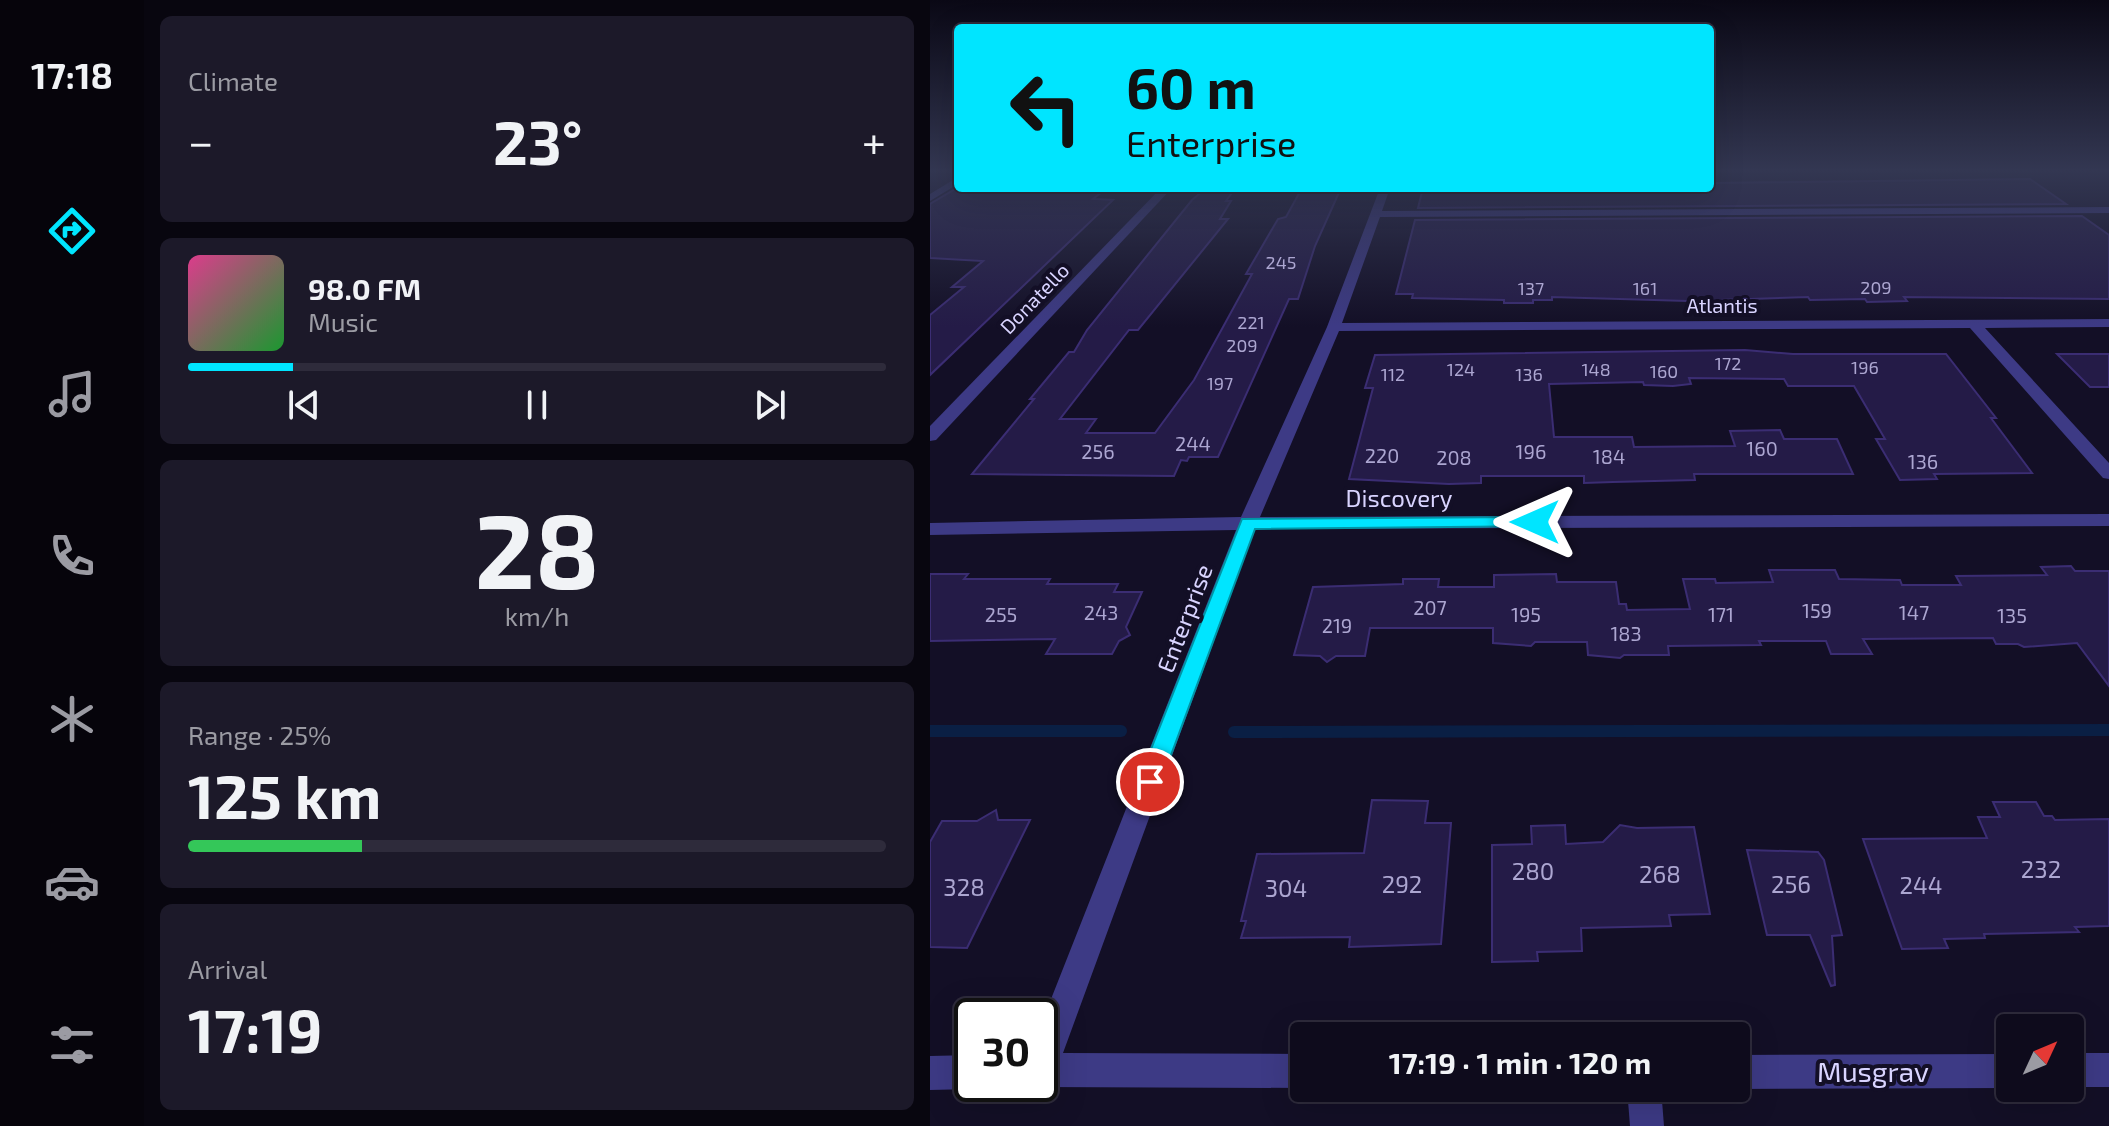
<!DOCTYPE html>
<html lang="en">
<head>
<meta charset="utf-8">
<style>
	body { margin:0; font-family:"Exo 2",sans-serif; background:#1c1929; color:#f1f3f6; height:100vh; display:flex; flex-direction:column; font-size:30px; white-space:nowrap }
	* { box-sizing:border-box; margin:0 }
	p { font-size:26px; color:#9b9ba3 }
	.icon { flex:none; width:44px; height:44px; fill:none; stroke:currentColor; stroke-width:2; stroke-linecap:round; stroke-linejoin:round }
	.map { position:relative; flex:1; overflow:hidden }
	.panel { display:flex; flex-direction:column; gap:16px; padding:16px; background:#08060f; width:786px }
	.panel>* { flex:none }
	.hud { position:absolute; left:24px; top:24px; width:760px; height:168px; border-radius:8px; box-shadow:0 8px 32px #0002,0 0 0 2px #2e2b3b; background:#00e5ff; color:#111; overflow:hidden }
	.needle { width:52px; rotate:46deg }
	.tools { position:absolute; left:1066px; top:1014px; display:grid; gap:16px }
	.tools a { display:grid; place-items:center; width:88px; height:88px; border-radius:8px; background:#0e0b1c; box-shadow:0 8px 32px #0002,0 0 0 2px #2e2b3b; font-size:40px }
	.speed { position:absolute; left:24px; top:998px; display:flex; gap:16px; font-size:40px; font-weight:700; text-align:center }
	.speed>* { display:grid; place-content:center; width:104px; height:104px; border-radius:50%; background:#0e0b1c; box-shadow:0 8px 32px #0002,0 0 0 2px #2e2b3b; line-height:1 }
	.speed .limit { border:4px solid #111; border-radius:12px; background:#fff; color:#111 }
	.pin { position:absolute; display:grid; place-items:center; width:68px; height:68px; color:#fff; margin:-34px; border:4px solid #fff; border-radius:50%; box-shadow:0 2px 8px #0007 }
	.me { position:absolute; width:88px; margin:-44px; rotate:270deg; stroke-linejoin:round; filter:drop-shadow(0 0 6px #0008) }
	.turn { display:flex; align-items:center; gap:28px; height:168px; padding:0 40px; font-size:36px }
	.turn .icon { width:104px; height:104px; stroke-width:2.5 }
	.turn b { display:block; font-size:56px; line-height:68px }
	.big { font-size:60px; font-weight:700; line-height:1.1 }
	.panel .card { flex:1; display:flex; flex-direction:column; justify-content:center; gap:12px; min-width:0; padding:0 28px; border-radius:12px; background:#1c1929 }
	.panel .dial { align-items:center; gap:0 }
	.dial b { font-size:104px; line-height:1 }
	.song { display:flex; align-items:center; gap:24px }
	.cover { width:96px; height:96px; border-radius:12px; background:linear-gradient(135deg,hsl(330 70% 55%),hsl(130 70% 35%)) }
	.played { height:8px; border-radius:4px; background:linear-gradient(90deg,#00e5ff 15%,#2e2b3b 15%) }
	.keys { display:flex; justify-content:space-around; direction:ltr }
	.heat { display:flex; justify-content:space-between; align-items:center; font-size:44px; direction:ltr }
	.charge { height:12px; border-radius:6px; background:linear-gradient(90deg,#34c759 25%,#2e2b3b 0) }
	.trip { position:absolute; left:360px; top:1022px; width:460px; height:80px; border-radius:8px; background:#0e0b1c; box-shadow:0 8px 32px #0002,0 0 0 2px #2e2b3b; font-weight:700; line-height:80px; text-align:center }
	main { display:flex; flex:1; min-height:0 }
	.tab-bar { display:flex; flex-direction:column; width:144px; justify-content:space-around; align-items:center; background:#06040b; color:#9b9ba3 }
	.tab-bar .icon { width:56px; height:56px }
	.tab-bar .on { color:#00e5ff }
	.tab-bar b { font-size:36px; color:#f1f3f6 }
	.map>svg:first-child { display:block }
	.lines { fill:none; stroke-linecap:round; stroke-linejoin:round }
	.stream { stroke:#0a1f44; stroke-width:12 }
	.building { fill:#241b47; stroke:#3b2d73; stroke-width:2 }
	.minor { fill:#3d3a85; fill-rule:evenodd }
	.route { fill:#00e5ff; stroke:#0095a6; stroke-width:2 }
	.labels { text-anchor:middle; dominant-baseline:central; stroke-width:8; stroke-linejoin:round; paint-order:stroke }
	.far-number-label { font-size:18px; fill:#aca6d1 }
	.far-street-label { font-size:20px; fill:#d9d4ff; stroke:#130f26 }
	.number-label { font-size:20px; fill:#aca6d1 }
	.street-label { font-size:24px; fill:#d9d4ff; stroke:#130f26 }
	.near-number-label { font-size:24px; fill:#aca6d1 }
	.near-street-label { font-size:28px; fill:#d9d4ff; stroke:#130f26 }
</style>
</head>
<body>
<main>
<nav class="tab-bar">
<b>17:18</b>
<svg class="icon on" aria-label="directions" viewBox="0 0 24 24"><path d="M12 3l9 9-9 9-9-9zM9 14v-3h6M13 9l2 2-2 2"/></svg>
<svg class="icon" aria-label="music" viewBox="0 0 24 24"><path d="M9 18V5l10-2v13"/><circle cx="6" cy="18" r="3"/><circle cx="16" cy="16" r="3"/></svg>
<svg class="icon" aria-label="phone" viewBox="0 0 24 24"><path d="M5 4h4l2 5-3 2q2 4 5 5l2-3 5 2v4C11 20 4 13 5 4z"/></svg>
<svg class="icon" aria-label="climate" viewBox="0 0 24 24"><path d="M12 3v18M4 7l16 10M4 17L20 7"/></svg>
<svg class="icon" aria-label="car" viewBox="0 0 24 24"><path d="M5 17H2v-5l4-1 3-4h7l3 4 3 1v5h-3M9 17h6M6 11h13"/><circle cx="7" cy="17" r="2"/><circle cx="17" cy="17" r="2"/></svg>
<svg class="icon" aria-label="filters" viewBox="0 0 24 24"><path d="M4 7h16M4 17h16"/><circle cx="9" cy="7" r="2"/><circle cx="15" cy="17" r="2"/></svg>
</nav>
<section class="panel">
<div class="card"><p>Climate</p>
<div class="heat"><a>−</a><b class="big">23°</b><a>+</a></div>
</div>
<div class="card">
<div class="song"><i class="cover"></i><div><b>98.0 FM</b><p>Music</p></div></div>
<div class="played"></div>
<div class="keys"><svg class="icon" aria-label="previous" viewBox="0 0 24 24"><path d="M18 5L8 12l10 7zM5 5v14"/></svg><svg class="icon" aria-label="pause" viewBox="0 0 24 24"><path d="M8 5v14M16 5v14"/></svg><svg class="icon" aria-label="next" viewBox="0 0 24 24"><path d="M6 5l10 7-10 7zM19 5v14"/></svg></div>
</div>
<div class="card dial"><b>28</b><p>km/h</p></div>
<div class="card"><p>Range · 25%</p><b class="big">125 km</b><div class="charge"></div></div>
<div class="card"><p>Arrival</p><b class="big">17:19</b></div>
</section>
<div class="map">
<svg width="1179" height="1126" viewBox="0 0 1179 1126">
	<rect width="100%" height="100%" fill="#130f26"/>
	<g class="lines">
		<g class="stream">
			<polyline points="0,731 191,731"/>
			<polyline points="304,732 1179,730"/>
		</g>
	</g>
	<g class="building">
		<polygon points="1100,179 1136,204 488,208 493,188 780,188 780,183"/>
		<polygon points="27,188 177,188 163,199 183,200 0,375 0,315 34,287 22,287 53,261 0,258 0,204"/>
		<polygon points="372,188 411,188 385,246 368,299 359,299 288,457 259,457 257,461 251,460 244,476 42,474 104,399 100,399 139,352 144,352 157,330 262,200 274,190 304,190 296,201 301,201 290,219 298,219 208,330 199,330 130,419 166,419 156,433 225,433 264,380 322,274 316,274 348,219 356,217"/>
		<polygon points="1152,216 1179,235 1179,299 974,297 977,301 937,302 935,299 880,300 878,297 758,301 622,297 622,300 603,300 603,303 574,303 574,300 482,298 483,294 466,294 485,220"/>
		<polygon points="815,350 863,354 1016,354 1066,418 1061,418 1102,473 1004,474 1007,479 970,480 946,439 955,439 924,386 858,386 854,379 759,378 761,384 743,386 714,385 713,382 619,384 624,437 702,437 704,447 805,446 800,431 850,430 854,439 907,439 923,474 764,474 765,480 683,482 654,483 654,476 551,476 551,483 519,484 419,479 443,388 435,388 445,355"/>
		<polygon points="1127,354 1179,354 1179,387 1160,387"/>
		<polygon points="1141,566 1145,571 1179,571 1179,686 1147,643 1094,647 1088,644 1066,644 1063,638 933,639 942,654 901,654 896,641 829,641 831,645 738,646 739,655 694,655 690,658 658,655 657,642 605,642 601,646 563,643 563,628 440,628 435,656 406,656 397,662 390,656 364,655 383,587 473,584 473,579 509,579 508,587 564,587 564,575 626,574 627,582 686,582 689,604 696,604 697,610 760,609 753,579 785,579 786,583 843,582 839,570 905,570 909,579 970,580 972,585 1031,585 1026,576 1117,575 1111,567"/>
		<polygon points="0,574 38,574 34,579 120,579 117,584 188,584 184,592 212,592 196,627 200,635 189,641 182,654 116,654 125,639 0,641"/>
		<polygon points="442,800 498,801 495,823 521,823 511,944 419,947 420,937 311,938 316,921 311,921 327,854 434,853"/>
		<polygon points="1063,802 1106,802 1114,816 1122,816 1125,820 1179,819 1179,926 1145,927 1149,932 1054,934 1055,938 1014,939 1018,948 972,949 933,839 1057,838 1048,817 1070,817"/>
		<polygon points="66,810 68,820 100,820 37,948 0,947 0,842 12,821 47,821"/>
		<polygon points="635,825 636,844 673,842 690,825 707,828 764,827 780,914 739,915 741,926 651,928 652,951 607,952 608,961 562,962 562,845 602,844 601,826"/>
		<polygon points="817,850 888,852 894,860 912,935 902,936 905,985 901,986 880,935 837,935"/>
	</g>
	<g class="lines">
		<g class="minor">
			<polygon points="1171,169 1179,169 1179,173"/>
			<polygon points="28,177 28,184 0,201 0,194"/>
			<polygon points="231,188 242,188 6,440 0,441 0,426"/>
			<polygon points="450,188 460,188 452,211 1179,207 1179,213 450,217 412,323 1179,319 1179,327 1055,328 1179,463 1179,479 1173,478 1040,328 409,331 330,517 1179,514 1179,526 325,529 133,1053 374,1054 374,1088 110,1087 103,1084 110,1084 110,1027 306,530 0,535 0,523 311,517 397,327"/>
			<rect x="1140" y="1053" width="39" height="34"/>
			<polygon points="1080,1054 1080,1088 806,1089 804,1088 806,1055"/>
			<polygon points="42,1055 42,1084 54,1084 42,1089 0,1090 0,1056"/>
			<polygon points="697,1088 731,1088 734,1126 700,1126"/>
		</g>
	</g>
	<linearGradient id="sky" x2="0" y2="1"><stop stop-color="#0a0815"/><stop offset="0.52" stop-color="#333752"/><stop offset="1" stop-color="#333752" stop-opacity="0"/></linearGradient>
	<rect width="1179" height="327" fill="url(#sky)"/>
	<polygon class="route" points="605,517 611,518 614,522 611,526 325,529 231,782 228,790 220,793 211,790 208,782 312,519"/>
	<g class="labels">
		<g class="far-number-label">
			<text x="351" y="262">245</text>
			<text x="946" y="287">209</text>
			<text x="601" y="288">137</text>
			<text x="715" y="288">161</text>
			<text x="321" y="322">221</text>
			<text x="312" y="345">209</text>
			<text x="798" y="363">172</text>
			<text x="935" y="367">196</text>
			<text x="531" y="369">124</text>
			<text x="666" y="369">148</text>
			<text x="734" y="371">160</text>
			<text x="463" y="374">112</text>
			<text x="599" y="374">136</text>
			<text x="290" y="383">197</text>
		</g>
		<g class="far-street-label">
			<text transform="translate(104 298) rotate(-46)">Donatello</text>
			<text x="792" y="305">Atlantis</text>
		</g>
		<g class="number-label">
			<text x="263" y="443">244</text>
			<text x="832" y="448">160</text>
			<text x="168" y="451">256</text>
			<text x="601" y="451">196</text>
			<text x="452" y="455">220</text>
			<text x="679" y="456">184</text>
			<text x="524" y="457">208</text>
			<text x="993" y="461">136</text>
			<text x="500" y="607">207</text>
			<text x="887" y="610">159</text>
			<text x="171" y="612">243</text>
			<text x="984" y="612">147</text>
			<text x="71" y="614">255</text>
			<text x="596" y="614">195</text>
			<text x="791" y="614">171</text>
			<text x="1082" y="615">135</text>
			<text x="407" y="625">219</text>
			<text x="696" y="633">183</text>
		</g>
		<g class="street-label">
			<text x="469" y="497">Discovery</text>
			<text transform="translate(254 618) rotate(-69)">Enterprise</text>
		</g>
		<g class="near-number-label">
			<text x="1111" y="868">232</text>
			<text x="603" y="870">280</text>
			<text x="730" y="873">268</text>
			<text x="472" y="883">292</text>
			<text x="861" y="883">256</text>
			<text x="991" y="884">244</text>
			<text x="34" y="886">328</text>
			<text x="356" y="887">304</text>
		</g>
		<g class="near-street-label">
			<text x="943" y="1071">Musgrav</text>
		</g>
	</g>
</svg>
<div class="tools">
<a><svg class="needle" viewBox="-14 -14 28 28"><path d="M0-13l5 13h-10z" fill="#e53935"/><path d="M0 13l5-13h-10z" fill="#9b9ba3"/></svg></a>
</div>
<div class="speed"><div class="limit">30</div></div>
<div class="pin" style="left:220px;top:782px;background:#d93025"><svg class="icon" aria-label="arrive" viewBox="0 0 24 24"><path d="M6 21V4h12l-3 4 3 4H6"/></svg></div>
<svg class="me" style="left:605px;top:522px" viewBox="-20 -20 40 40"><path d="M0-17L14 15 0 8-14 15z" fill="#00e5ff" stroke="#fff" stroke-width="4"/></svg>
<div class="trip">17:19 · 1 min · 120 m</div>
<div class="hud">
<div class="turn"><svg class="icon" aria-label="left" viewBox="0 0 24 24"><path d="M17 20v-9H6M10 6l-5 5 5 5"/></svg><div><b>60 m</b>Enterprise</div></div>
</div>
</div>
</main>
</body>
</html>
